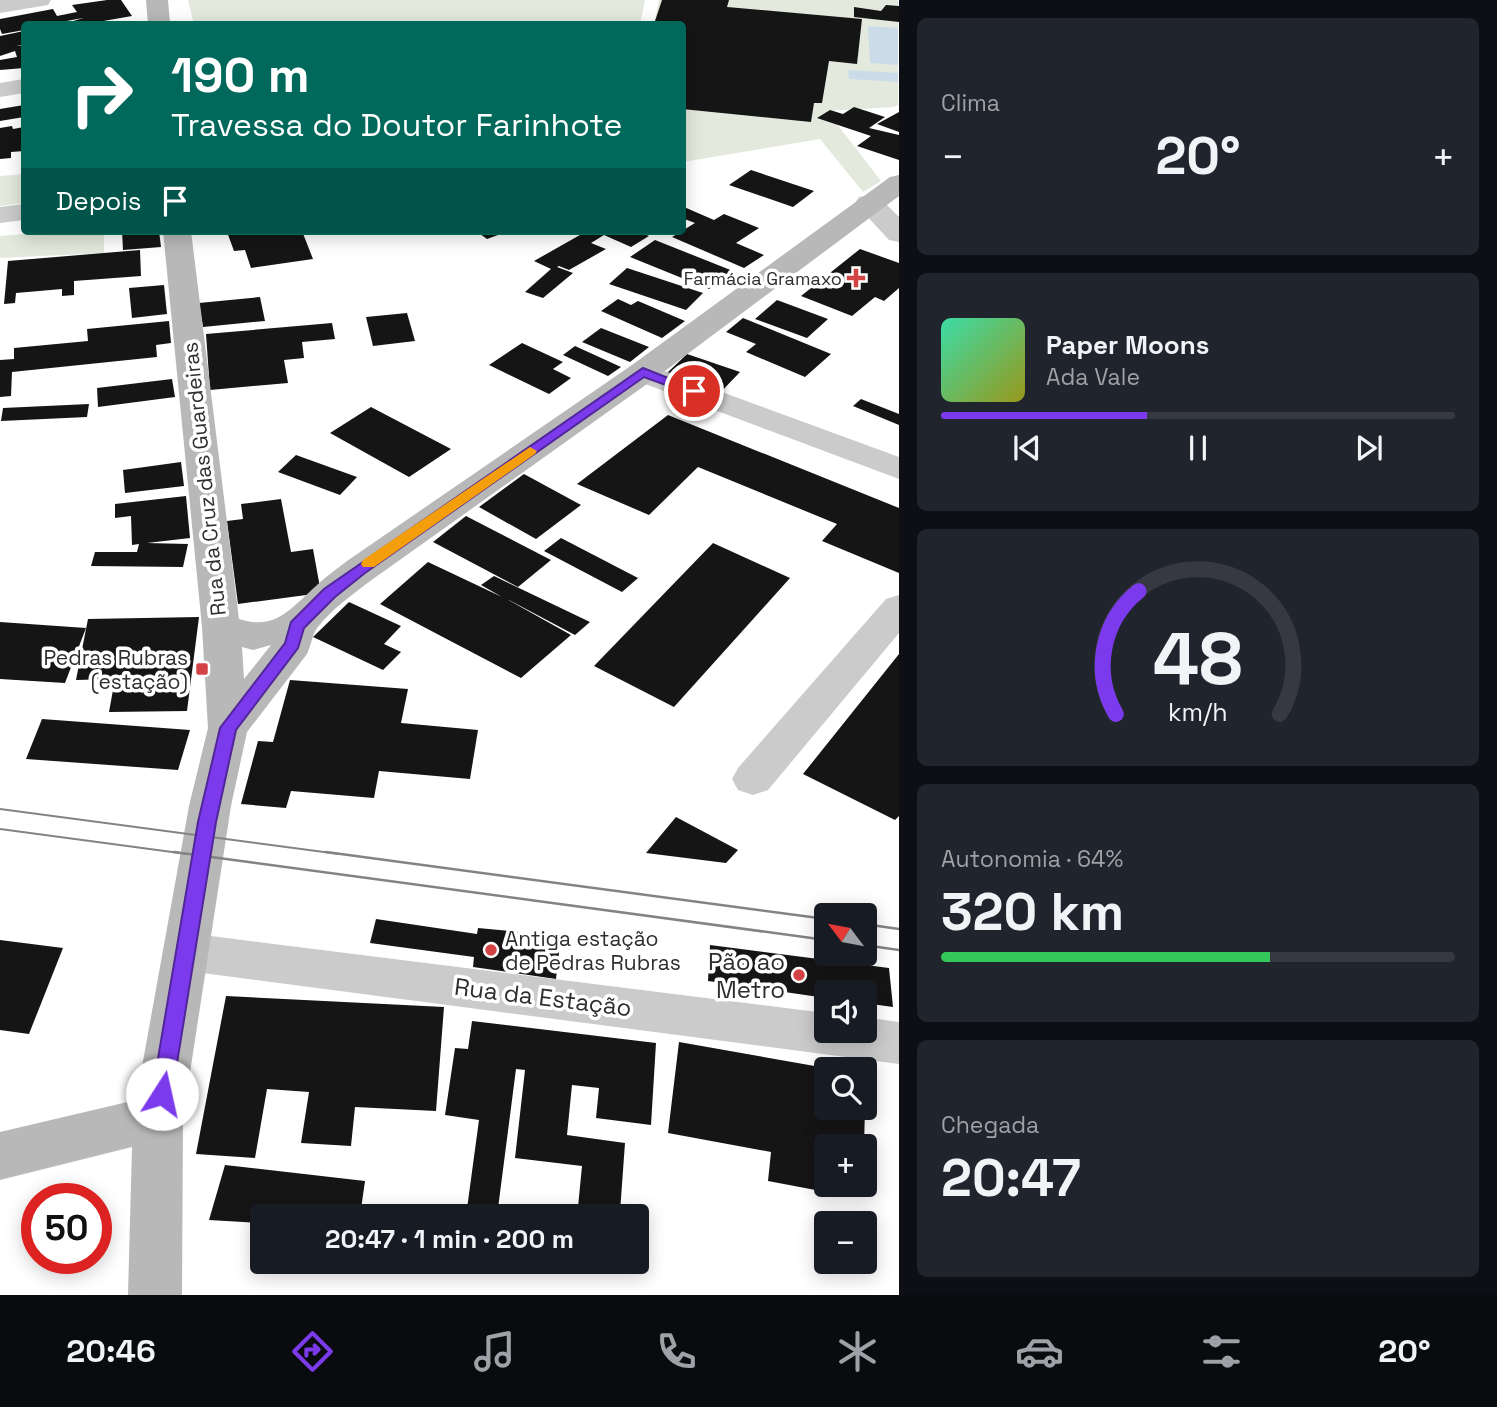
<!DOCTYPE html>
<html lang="pt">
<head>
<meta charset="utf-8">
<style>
	body { margin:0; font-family:"Space Grotesk",sans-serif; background:#20242c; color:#f1f3f6; height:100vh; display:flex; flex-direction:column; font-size:26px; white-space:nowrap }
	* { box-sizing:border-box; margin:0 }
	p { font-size:23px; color:#9ea1a6 }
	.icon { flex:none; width:38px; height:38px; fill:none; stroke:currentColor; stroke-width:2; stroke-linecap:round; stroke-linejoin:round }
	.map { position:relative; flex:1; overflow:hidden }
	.panel { display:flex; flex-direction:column; gap:18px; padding:18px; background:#0d0f14; width:598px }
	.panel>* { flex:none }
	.hud { position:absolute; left:21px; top:21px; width:665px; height:214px; border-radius:7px; box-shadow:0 4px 18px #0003; background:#00695c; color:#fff; overflow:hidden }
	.needle { width:46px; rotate:302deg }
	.fabs { position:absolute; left:814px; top:903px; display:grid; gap:14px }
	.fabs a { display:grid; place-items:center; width:63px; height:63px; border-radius:7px; background:#171b24; box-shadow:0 4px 18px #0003; font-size:35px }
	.speed { position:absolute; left:21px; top:1183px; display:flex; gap:14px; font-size:35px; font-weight:700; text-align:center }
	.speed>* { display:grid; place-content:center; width:91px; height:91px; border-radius:50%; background:#171b24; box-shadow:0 4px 18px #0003; line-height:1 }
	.speed .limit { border:10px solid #d22; background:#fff; color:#111 }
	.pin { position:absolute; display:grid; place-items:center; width:60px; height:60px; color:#fff; margin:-30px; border:4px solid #fff; border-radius:50%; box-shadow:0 2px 7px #0007 }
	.me { position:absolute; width:77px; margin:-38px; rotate:10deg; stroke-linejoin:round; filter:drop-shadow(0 0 5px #0008) }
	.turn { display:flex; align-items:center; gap:24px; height:147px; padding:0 35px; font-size:32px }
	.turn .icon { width:91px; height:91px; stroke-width:2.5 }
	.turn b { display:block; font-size:49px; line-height:60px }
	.then { display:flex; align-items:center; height:66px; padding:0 35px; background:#0003; gap:14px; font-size:26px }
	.big { font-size:52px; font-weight:800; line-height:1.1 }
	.panel .widget { flex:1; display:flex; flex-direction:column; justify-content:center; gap:10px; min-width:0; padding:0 24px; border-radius:10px; background:#20242c }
	.panel .dial { align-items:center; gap:0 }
	.dial svg { height:182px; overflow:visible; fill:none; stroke:#363941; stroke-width:7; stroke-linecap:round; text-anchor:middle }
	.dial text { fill:#f1f3f6; stroke:none }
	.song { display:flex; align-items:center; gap:21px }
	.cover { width:84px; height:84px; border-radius:10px; background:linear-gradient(135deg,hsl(160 70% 55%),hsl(60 70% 35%)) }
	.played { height:7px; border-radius:4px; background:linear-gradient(90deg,#7c3aed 40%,#363941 40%) }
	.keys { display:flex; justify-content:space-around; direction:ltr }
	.heat { display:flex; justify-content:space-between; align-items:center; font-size:38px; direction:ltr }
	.charge { height:10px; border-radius:5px; background:linear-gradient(90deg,#34c759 64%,#363941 0) }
	.trip { position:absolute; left:250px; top:1204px; width:399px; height:70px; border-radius:7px; background:#171b24; box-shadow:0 4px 18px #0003; font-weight:800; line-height:70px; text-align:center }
	.dock { display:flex; height:112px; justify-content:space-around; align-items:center; background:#090b0e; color:#9ea1a6 }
	.dock .icon { width:49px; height:49px }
	.dock .selected { color:#7c3aed }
	.dock b { font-size:32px; color:#f1f3f6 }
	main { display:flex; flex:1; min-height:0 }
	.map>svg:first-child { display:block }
	.green { fill:#e3eadd }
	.water { fill:#cbdbe8 }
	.building { fill:#151515 }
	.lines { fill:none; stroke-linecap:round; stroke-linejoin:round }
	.street { fill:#cbcbcb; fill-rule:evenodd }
	.secondary { fill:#b8b8b8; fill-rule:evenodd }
	.tram-far1 { stroke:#838383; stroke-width:2 }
	.tram { stroke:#838383; stroke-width:2.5 }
	.route { fill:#7c3aed; stroke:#51269a; stroke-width:2 }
	.slow { fill:#f59e0b }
	.poi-dot { fill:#d34245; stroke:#fff; stroke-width:2.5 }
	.labels { text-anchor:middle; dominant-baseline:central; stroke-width:7; stroke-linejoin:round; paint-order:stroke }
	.far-poi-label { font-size:18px; fill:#2e2e2e; stroke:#fff; text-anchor:end }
	.street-label { font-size:21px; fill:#2e2e2e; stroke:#fff }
	.poi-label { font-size:21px; fill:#2e2e2e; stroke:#fff; text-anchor:end }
	.near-poi-label { font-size:24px; fill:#2e2e2e; stroke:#fff; text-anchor:end }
	.near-street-label { font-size:24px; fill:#2e2e2e; stroke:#fff }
</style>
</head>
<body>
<main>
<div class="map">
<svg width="899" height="1295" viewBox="0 0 899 1295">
	<rect width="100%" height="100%" fill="#fff"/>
	<g class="green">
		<polygon points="188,0 645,0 640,24 194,24"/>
		<polygon points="659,0 898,0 898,105 894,107 827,111 881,181 863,192 820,139 683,162 682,24 654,24"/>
		<polygon points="24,174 24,203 0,206 0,176"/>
		<polygon points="58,231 104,231 104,253 0,258 0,236"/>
	</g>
	<g class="water">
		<polygon points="868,26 898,28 898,65 870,63"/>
		<polygon points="848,70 898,73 898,82 849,79"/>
	</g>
	<g class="building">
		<polygon points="107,0 121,0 132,16 92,23 93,24 64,24 83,18 61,22 60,24 24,24 24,30 2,34 0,29 0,19 53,9 57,16 77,12 72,5"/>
		<polygon points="662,0 729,0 727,7 862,19 857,64 829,61 822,103 814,103 811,122 682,109 682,24 654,24"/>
		<polygon points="886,5 899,6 899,22 854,17 854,7 881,11"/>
		<polygon points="24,31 24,45 16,46 24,46 24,68 0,70 0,60 17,57 15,51 0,56 0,36"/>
		<polygon points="24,105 24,117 0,121 0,109"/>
		<polygon points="854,107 885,117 869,128 899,135 899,160 857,146 871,136 817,118 830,110 843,114"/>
		<polygon points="899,112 899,132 877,124"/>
		<polygon points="12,126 13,129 24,127 24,151 11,152 11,158 0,159 0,128"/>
		<polygon points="751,170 814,191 793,207 729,185"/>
		<polygon points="684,207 714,220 724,214 759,228 736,243 764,255 744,268 672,237 695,223 682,218"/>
		<polygon points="122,231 159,231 161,247 123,250"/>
		<polygon points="233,231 302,231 313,259 251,268 245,250 234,251 227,232"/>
		<polygon points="476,231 509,231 487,239"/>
		<polygon points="587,231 637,231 649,236 631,247 604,235 591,243 606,249 569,270 559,266 557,267 573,273 543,298 525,292 551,269 534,261"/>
		<polygon points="655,240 733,271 709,289 630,257"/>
		<polygon points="860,249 899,263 899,288 884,301 875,297 852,316 801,296"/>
		<polygon points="140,250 141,276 74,281 74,295 62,296 62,289 16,293 15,303 4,304 8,261"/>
		<polygon points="627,268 703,293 686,310 609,284"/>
		<polygon points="164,285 167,314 132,318 129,288"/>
		<polygon points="260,297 265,321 203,327 199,303"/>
		<polygon points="618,299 631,305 638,301 685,321 662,338 601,311"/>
		<polygon points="777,300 828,319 807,338 755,319"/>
		<polygon points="407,313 415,341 373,346 366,317"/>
		<polygon points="743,318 831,354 805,377 746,352 756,344 726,332"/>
		<polygon points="169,321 171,343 156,345 157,357 12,372 11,396 0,397 0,360 14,359 14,348 88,341 87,329"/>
		<polygon points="332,323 335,339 302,342 304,358 284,360 288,383 210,390 206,334"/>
		<polygon points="601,328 649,347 630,362 582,342"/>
		<polygon points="522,343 563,362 553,369 571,378 549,394 489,365"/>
		<polygon points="575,346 621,367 608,376 563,355"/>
		<polygon points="687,354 740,372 717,396 663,377"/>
		<polygon points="172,379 175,397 98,407 97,388"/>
		<polygon points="861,399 899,414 899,425 853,406"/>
		<polygon points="89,404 87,417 1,421 3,408"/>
		<polygon points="371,407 451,449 409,477 330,433"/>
		<polygon points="668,415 899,508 899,573 822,541 837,524 698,467 649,515 577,484"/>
		<polygon points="296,455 357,477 340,495 278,472"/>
		<polygon points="181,462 184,486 125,493 123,470"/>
		<polygon points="524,474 581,505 536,539 479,507"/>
		<polygon points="186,496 190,538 147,543 188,544 183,567 91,566 95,552 137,552 139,544 132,545 131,516 115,518 115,504"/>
		<polygon points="281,499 291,552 313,549 321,593 238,604 227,521 243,519 241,504"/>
		<polygon points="466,516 551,560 518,587 433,542"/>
		<polygon points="561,538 638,578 622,592 544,551"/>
		<polygon points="713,543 790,578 674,707 594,666"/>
		<polygon points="428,562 502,597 481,585 494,576 590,622 575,635 505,598 571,635 521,678 380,604"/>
		<polygon points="349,602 401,626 384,644 401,652 383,670 313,637"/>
		<polygon points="199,617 187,711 109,712 115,679 76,680 88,619"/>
		<polygon points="0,622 86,628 65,683 0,679"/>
		<polygon points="899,654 899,816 895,820 803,774"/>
		<polygon points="290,680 408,689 401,723 478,730 470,779 379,771 374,798 291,791 286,808 241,804 258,741 273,742"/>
		<polygon points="42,719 190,730 178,770 26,759"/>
		<polygon points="676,817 738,850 726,863 646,853"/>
		<polygon points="376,919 477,934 478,928 561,936 556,979 473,967 474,957 370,943"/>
		<polygon points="0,940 63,948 29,1034 0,1030"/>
		<polygon points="710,945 889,968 893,1007 864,1003 864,992 826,992 826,998 708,981"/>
		<polygon points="226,996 444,1007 436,1111 355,1107 351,1146 301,1143 309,1092 267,1089 255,1158 196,1154"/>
		<polygon points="472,1021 656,1043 651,1125 596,1118 599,1088 572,1085 567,1135 625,1143 620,1212 578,1207 582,1166 515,1158 525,1070 516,1069 497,1216 466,1216 479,1120 445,1115 455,1048 468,1049"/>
		<polygon points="679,1042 826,1068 826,1108 865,1108 864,1146 826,1146 826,1192 768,1181 771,1152 668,1133"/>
		<polygon points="225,1165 365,1181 360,1216 262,1216 262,1223 209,1220"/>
	</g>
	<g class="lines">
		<g class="street">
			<polygon points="0,0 51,0 48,5 0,13"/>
			<polygon points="24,79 24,93 0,97 0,83"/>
			<polygon points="869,195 879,197 899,217 899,242 889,240 855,203 859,197"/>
			<polygon points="24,204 24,220 0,223 0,207"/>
			<polygon points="643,363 899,457 899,479 632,379 627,372 632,365"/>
			<polygon points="899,595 899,633 768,790 753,795 738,790 732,779 738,768 886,599"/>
			<polygon points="187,933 826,1013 826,1031 864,1031 864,1017 899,1022 899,1064 187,971 171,966 164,952 171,938"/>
		</g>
		<g class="secondary">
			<polygon points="146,0 168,0 170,24 148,24"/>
			<path d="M899,175v21l-245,183 -281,200c-19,14 -41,30 -56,49 -5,7 -6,18 -10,26l-60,78 -16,74 -48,312 -1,177h-54l4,-148 -132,33v-48l136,-32 53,-294 19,-78 -6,-101 -39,-396h28l48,388c37,12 52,-11 77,-33 9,-9 21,-17 31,-25l285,-196 258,-188zM271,645l-27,34 -2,-32 11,3z"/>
		</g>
		<g class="tram-far1">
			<polyline points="0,809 339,854"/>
			<polyline points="0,829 187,854"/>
		</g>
		<g class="tram">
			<polyline points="174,852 826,940"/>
			<polyline points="326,852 826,919"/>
			<polyline points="864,924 899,929"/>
			<polyline points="864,945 899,950"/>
		</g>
	</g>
	<polygon class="route" points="643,368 701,391 699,394 690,394 644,377 365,573 335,597 304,628 298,648 236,730 216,822 172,1094 169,1100 162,1103 155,1100 152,1094 198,822 220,728 285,643 291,622 324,589"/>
	<polygon class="slow" points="530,447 537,451 535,454 374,567 363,567 361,564 363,560"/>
	<g class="poi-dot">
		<path d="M852.5 267.5h7v7h7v7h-7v7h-7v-7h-7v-7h7z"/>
		<rect x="195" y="662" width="14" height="14" rx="3.5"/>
		<circle cx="491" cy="950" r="7"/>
		<circle cx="799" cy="975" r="7"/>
	</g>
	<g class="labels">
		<g class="far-poi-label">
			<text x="842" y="278">Farmácia Gramaxo</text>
		</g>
		<g class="street-label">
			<text transform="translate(204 479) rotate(-96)">Rua da Cruz das Guardeiras</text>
		</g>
		<g class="poi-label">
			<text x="188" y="657">Pedras Rubras<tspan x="188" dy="24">(estação)</tspan></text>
			<text x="505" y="938" text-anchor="start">Antiga estação<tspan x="505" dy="24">de Pedras Rubras</tspan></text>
		</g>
		<g class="near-poi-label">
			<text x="785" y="961">Pão ao<tspan x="785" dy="28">Metro</tspan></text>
		</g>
		<g class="near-street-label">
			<text transform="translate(543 997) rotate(7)">Rua da Estação</text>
		</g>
	</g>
</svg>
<div class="fabs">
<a><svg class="needle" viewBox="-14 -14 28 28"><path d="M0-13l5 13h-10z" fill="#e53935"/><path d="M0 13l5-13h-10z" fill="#9ea1a6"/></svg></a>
<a><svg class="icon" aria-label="sound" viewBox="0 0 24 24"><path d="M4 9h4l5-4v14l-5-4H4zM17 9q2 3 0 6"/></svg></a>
<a><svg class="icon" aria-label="search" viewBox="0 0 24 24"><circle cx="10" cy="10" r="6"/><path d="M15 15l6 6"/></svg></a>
<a>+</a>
<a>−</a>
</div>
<div class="speed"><div class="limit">50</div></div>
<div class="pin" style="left:694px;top:391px;background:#d93025"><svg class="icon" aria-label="arrive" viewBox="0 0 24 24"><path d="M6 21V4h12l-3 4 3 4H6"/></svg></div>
<svg class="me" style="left:162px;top:1094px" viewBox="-20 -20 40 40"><circle r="19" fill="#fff"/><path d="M0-13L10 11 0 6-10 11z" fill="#7c3aed"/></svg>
<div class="trip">20:47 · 1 min · 200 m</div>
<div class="hud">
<div class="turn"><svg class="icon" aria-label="right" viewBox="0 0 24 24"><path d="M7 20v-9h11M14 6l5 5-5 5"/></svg><div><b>190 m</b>Travessa do Doutor Farinhote</div></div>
<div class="then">Depois<svg class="icon" aria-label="arrive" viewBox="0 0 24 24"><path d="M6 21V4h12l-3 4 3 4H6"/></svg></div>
</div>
</div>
<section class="panel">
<div class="widget"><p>Clima</p>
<div class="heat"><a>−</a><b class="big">20°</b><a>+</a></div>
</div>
<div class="widget">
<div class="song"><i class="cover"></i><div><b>Paper Moons</b><p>Ada Vale</p></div></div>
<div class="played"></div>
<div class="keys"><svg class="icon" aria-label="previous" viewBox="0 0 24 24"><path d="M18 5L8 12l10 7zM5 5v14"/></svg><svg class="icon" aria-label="pause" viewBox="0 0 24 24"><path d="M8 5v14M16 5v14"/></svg><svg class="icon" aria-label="next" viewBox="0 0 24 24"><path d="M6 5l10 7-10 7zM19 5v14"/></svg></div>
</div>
<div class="widget dial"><svg viewBox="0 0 100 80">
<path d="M14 69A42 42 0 1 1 86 69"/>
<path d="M14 69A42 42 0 0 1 24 15" stroke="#7c3aed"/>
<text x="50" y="56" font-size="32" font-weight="700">48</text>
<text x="50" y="72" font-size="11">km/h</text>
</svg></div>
<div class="widget"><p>Autonomia · 64%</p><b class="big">320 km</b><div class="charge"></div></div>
<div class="widget"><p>Chegada</p><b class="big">20:47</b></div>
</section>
</main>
<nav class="dock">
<b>20:46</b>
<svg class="icon selected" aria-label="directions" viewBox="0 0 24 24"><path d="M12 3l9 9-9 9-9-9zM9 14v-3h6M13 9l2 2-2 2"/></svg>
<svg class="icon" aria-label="music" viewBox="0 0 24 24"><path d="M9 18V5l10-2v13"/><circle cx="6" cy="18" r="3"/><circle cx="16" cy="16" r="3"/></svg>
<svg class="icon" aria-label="phone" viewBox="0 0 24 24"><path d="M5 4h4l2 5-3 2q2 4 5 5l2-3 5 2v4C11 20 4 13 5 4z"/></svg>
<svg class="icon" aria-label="climate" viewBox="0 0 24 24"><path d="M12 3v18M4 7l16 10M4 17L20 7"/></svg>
<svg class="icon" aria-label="car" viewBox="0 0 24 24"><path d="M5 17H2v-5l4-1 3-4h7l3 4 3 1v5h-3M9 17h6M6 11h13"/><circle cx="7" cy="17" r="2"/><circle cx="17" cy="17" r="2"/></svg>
<svg class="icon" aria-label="filters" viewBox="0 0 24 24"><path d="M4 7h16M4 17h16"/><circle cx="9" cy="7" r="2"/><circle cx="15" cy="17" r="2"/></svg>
<b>20°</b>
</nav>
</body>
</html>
